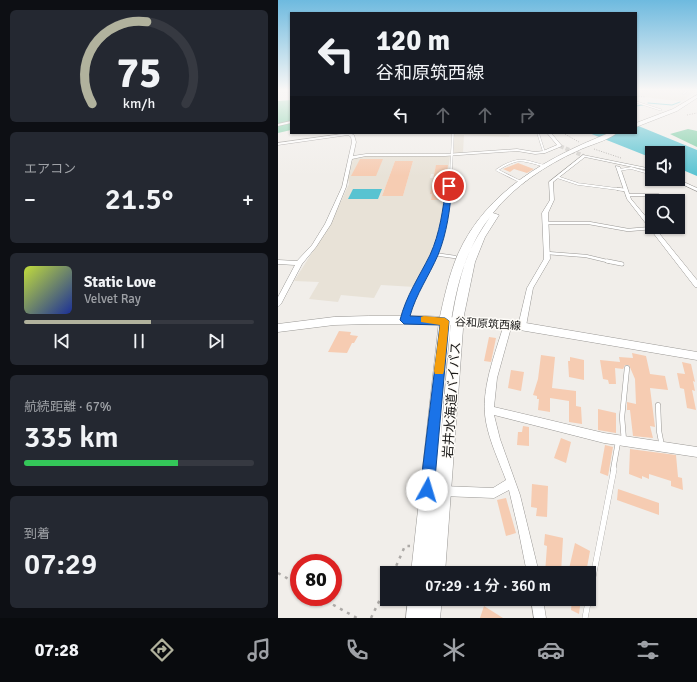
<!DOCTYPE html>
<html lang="ja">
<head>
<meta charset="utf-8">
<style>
	body { margin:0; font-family:Signika,"Noto Sans JP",sans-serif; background:#242831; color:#f1f3f6; height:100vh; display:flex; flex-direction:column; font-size:15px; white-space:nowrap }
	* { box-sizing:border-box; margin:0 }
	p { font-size:13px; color:#9ea1a6 }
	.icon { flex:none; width:22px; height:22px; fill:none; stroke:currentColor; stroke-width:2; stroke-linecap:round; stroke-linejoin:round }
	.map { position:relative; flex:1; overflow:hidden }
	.details { display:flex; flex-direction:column; gap:10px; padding:10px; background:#0d0f14; width:278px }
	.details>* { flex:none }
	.guide { position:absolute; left:12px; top:12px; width:347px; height:122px; border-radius:0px; box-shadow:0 1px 3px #0004; background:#171b24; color:#f1f3f6; overflow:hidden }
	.fabs { position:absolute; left:367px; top:146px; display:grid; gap:8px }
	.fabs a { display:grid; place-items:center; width:40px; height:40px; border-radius:0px; background:#171b24; box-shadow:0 1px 3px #0004; font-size:20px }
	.speed { position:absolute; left:12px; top:554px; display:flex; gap:8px; font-size:20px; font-weight:700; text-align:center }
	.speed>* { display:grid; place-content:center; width:52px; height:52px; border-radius:50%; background:#171b24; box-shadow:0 1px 3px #0004; line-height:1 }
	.speed .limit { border:6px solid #d22; background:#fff; color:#111 }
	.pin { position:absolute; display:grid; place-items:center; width:34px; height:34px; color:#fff; margin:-17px; border:2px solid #fff; border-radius:50%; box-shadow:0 1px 4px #0007 }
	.me { position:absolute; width:44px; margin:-22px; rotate:6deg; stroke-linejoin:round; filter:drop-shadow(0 0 3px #0008) }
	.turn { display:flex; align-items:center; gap:14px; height:84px; padding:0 20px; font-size:18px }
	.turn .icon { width:52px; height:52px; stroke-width:2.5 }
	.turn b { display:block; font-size:28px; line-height:34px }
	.lanes { display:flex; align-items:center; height:38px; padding:0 20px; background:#0003; justify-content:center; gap:20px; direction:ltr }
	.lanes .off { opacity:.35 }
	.big { font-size:30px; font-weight:600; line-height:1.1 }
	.details .tile { flex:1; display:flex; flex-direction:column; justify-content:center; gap:6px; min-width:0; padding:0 14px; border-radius:6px; background:#242831 }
	.details .dial { align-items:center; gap:0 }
	.dial svg { height:104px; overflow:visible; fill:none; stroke:#363941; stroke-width:7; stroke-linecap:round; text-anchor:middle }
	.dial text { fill:#f1f3f6; stroke:none }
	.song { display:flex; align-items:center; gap:12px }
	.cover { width:48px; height:48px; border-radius:6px; background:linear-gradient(135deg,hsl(70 70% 55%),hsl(230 70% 35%)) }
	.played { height:4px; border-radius:2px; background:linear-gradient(90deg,#b1b29d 55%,#363941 55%) }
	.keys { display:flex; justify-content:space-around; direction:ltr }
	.heat { display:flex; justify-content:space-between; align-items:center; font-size:22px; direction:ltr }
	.charge { height:6px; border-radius:3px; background:linear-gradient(90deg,#34c759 67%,#363941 0) }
	.trip { position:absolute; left:102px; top:566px; width:216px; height:40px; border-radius:0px; background:#171b24; box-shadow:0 1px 3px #0004; font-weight:600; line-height:40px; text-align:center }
	.tabs { display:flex; height:64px; justify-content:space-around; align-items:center; background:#090b0e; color:#9ea1a6 }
	.tabs .icon { width:28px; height:28px }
	.tabs .active { color:#b1b29d }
	.tabs b { font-size:18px; color:#f1f3f6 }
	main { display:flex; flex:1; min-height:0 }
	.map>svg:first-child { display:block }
	.built { fill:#e8e2d7; fill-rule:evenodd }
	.forest { fill:#7ccda5 }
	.water { fill:#58c3d1 }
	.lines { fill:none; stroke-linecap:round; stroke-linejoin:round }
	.stream { stroke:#58c3d1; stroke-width:1 }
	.building { fill:#f6ccb2 }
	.minor-tunnel { stroke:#d1ceca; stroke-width:4; stroke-dasharray:4 2; stroke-linecap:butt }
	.service-far5-casing { stroke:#9a9895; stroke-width:2 }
	.service-far4-casing { stroke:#9a9895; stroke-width:2.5 }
	.service-far3-casing { stroke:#9a9895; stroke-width:3.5 }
	.service-far2-casing { stroke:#9a9895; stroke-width:4.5 }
	.service-far1-casing { stroke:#9a9895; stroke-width:5.5 }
	.service-casing { stroke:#9a9895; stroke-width:6 }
	.minor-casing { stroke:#9a9895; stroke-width:1 }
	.secondary-casing { stroke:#9a9895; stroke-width:1 }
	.trunk-casing { stroke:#9a9895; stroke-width:1 }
	.path-far1 { stroke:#adaaa7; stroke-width:1; stroke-dasharray:1 1.5; stroke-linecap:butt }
	.path { stroke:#adaaa7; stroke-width:2.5; stroke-dasharray:3 5; stroke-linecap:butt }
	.service-far5 { stroke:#fff; stroke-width:1.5 }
	.service-far4 { stroke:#fff; stroke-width:2 }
	.service-far3 { stroke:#fff; stroke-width:2.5 }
	.service-far2 { stroke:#fff; stroke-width:3.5 }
	.service-far1 { stroke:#fff; stroke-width:4.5 }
	.service { stroke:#fff; stroke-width:5.5 }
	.minor { fill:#fff; fill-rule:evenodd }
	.secondary { fill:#fff; fill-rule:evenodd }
	.trunk { fill:#fff; fill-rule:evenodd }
	.route { fill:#1a73e8; stroke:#114b97 }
	.slow { fill:#f59e0b }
	.labels { text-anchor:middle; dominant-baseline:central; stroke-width:3; stroke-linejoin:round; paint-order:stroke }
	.street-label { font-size:11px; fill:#191817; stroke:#fefcf8 }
	.near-street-label { font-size:13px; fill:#191817; stroke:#fefcf8 }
</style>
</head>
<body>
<main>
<section class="details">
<div class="tile dial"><svg viewBox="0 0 100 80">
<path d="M14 69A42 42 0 1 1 86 69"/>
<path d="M14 69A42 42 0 0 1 56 6" stroke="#b1b29d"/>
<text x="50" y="56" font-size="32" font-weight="700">75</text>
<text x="50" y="72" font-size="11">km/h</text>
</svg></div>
<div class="tile"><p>エアコン</p>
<div class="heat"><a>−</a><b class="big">21.5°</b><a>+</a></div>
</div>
<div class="tile">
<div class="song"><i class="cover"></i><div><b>Static Love</b><p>Velvet Ray</p></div></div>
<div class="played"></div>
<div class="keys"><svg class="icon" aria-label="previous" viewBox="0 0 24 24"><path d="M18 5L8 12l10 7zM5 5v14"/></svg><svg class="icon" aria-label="pause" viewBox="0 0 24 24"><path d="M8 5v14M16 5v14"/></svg><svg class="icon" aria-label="next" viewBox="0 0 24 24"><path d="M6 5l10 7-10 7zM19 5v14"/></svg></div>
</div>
<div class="tile"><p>航続距離 · 67%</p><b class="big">335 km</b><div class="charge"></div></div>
<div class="tile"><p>到着</p><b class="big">07:29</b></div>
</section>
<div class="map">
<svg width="419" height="618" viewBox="0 0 419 618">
	<rect width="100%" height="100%" fill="#f1eeea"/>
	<g class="built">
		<polygon points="358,90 417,90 407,100 399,101 358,96"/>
		<polygon points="176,133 239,133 232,134 231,137 186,135 185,153 176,153"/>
		<path d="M171,155l1,1 -8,62 -11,35 -16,34 -34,-2 -7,13 -33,-3 -3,7 -29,-3 10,-17 -25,-1 37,-58 18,-39v-3h-2l6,-22 13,-3zM117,161h18l-10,35h-21zM158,166h12l-2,12h-16l1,-4h3zM157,181h11l-2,19h-13z"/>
	</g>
	<g class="forest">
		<polygon points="13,100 13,130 0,133 0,101"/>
		<polygon points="410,129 419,131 419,147 392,134"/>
	</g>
	<g class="water">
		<polygon points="358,125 419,150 419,176 400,168 400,153 374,153 374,158 311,133 358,133"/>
		<polygon points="75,189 104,189 100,199 70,199"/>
	</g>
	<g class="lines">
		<g class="stream">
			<polyline points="370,103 394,105 402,102"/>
			<polyline points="358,106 365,105"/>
		</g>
	</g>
	<g class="building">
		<polygon points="82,159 105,159 98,176 73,176"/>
		<polygon points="117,161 135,161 125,196 104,196"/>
		<polygon points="240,163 253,168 256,169 249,173 236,169 232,172 225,169"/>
		<polygon points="158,165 170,165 166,200 153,200 154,194 152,194"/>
		<polygon points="61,331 73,332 72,335 80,336 76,343 74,343 69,353 50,352"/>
		<polygon points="211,337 218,338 213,362 206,361"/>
		<polygon points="354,353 368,356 372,374 387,376 390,390 372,388 377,427 372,426 375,438 355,436 352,410 349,410 349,402 358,404 357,379 351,365 347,365 345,369 337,368 338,384 331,384 330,380 325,379 322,360 342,362 341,357 355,358"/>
		<polygon points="263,355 277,357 274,388 298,391 298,406 303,407 304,424 291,422 291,401 272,398 272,412 260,410 261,399 259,399 259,396 255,395 260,379"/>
		<polygon points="292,357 306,360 306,380 291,377 290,361 292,361"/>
		<polygon points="404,362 413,364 417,382 415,381 417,391 414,390 418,410 409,408 406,389 402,388 399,373 407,374"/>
		<polygon points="233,370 246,372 243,391 230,388"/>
		<polygon points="320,409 338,413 338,433 320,430"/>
		<polygon points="245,426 251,427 251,446 239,445 240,432 244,432"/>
		<polygon points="283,438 293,442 288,463 276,458"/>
		<polygon points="327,445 335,447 330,476 322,473"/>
		<polygon points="352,449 398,455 400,477 404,478 405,490 393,486 393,481 371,474 371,479 364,476 364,479 351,474"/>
		<polygon points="254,484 270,486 269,517 258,516 259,508 253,507"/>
		<polygon points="340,489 381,503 381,515 339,500"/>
		<polygon points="228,498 238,533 228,536 219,500"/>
		<polygon points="267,534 285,538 283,573 267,573 269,546 266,545"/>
		<polygon points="297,543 312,551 308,573 290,573"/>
		<polygon points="294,599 303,599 301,614 293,610"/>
		<polygon points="206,606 225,618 202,618"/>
	</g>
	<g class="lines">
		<polyline class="minor-tunnel" points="282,146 306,156"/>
		<g class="service-far5-casing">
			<g id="service-far5">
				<polyline points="405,94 410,90"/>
				<polyline points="358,102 383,110"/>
			</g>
		</g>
		<g class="service-far4-casing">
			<g id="service-far4">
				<polyline points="260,133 266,152"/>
				<polyline points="341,170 353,168 374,174"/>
				<polyline points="279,177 300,184 347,190"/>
				<path d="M243,182l-24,-12c20,-13 25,-11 47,-4"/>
				<polyline points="172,190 175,133"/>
			</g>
		</g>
		<g class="service-far3-casing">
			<g id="service-far3">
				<polyline points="340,189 347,190"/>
				<polyline points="349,195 380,195"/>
				<polyline points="268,223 311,223 350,230 374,228"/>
				<polyline points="269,253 308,256 333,262"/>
				<polyline points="156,254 177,257"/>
				<polyline points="153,262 166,226 172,189"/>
			</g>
		</g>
		<g class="service-far2-casing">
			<g id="service-far2">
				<polyline points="329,261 344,264"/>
				<polyline points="126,319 136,294 153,261"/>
			</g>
		</g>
		<g class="service-far1-casing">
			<g id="service-far1">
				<polyline points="380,405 381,431 384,446"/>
				<polyline points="346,441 344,417 349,368"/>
				<polyline points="335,470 340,442"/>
			</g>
		</g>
		<g class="service-casing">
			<polyline id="service" points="307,618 336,469"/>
		</g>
		<g class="minor-casing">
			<g id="minor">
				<polygon points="13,121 13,123 0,126 0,124"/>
				<polygon points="71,133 76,135 78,142 75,156 88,154 167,154 239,149 257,152 265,151 279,145 269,133 273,133 284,146 267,153 257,154 239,151 167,156 88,156 74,159 68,187 53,224 38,247 24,264 3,304 0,307 0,297 17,265 0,264 0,260 19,261 34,245 47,224 64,187 74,142 73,137 70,135 0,145 0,143"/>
				<polygon points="305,155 374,169 374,171 307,157 275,182 276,200 270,213 272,259 255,288 248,326 247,328 241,328 240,326 249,288 266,259 264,213 272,200 271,182"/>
				<polygon points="338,166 342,167 353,199 374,224 374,227 376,227 419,280 419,287 417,287 349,199 338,167"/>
				<polygon points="393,179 399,179 419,188 419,191"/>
				<path d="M230,321l3,1 1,2 -15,54 -3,29 110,26 93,14v10l-93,-14 -110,-28 6,24 20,56 19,78h-12l-9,-45 -9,-38 -15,8 -52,-2 -4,-1 -1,-4 1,-4 4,-1 51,2 13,-8c-7,-19 -16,-37 -20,-58 -6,-32 9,-67 18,-98l1,-2z"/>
				<polygon points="253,599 265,599 268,618 256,618"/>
			</g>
		</g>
		<g class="secondary-casing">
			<polygon id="secondary" points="91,316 147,316 230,320 419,352 419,360 230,328 147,324 91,324 56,325 0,332 0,324 56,317"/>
		</g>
		<g class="trunk-casing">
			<g id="trunk">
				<polygon points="419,95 419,98 399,111 358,127 358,123 395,109"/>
				<path d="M331,133h8c-10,8 -28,12 -40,18 -31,14 -63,35 -84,62l6,2 -14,22 -10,25 -11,53 -19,258h-34l28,-252c5,-23 10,-46 19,-67 28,-63 90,-97 151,-121zM212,217c-10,15 -19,29 -25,46 -21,65 -20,141 -27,209l13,-151c6,-37 15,-73 39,-104z"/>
				<polygon points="130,599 164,599 162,618 128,618"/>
			</g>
		</g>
		<g class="path-far1">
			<polyline points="358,96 367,97"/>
			<polyline points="409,115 419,113"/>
			<polyline points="285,133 301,142"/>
			<polyline points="316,149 343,158"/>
		</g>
		<g class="path">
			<polyline points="0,573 21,585"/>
			<polyline points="115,573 127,546 132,546"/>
			<polyline points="41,597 79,618"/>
			<polyline points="93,618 109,585"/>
		</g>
		<use href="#service-far5" class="service-far5"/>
		<use href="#service-far4" class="service-far4"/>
		<use href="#service-far3" class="service-far3"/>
		<use href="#service-far2" class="service-far2"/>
		<use href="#service-far1" class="service-far1"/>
		<use href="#service" class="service"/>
		<use href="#minor" class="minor"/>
		<use href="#secondary" class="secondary"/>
		<use href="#trunk" class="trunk"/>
	</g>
	<linearGradient id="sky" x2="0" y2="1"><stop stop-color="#6ebadf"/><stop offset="0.51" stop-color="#f9f7f6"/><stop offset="1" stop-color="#f9f7f6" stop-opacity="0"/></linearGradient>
	<rect width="419" height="176" fill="url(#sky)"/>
	<path class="route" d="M171,184l3,2c-2,23 -5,47 -14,69 -9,21 -22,39 -28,61l35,2 4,3 -15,169 -2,4 -5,2 -5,-2 -2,-4 20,-165 -36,-1 -4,-4c6,-24 19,-43 30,-65 10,-22 13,-46 16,-69z"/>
	<polygon class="slow" points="146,316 167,318 171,321 166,371 165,374 157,374 156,371 162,325 143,322 143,317"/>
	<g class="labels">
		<g class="street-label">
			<text transform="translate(210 324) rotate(4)">谷和原筑西線</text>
		</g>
		<g class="near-street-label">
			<text transform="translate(174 400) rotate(-86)">岩井水海道バイパス</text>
		</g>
	</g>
</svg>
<div class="fabs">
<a><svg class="icon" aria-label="sound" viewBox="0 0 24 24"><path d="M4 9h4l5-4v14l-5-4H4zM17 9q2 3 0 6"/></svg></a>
<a><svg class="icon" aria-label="search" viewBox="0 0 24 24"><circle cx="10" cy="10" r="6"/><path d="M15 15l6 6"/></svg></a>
</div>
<div class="speed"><div class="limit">80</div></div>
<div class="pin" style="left:171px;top:186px;background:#d93025"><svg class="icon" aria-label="arrive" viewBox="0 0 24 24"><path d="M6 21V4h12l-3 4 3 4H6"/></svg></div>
<svg class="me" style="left:149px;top:490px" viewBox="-20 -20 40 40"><circle r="19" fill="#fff"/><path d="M0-13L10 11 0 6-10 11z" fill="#1a73e8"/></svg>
<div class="trip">07:29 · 1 分 · 360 m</div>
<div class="guide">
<div class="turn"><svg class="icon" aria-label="left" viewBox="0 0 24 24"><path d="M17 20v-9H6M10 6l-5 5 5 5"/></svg><div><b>120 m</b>谷和原筑西線</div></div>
<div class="lanes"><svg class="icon" aria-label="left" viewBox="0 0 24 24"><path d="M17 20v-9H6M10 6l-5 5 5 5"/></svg><svg class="icon off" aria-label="ahead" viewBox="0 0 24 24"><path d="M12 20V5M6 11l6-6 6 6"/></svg><svg class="icon off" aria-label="ahead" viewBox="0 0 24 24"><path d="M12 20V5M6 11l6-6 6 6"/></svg><svg class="icon off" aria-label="right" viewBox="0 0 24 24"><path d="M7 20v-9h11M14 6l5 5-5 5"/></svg></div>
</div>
</div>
</main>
<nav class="tabs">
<b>07:28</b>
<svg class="icon active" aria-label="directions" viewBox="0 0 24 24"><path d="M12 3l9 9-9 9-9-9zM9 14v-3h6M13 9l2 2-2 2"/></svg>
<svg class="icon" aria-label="music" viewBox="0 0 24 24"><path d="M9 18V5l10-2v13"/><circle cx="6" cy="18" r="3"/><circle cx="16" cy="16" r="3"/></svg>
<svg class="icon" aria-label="phone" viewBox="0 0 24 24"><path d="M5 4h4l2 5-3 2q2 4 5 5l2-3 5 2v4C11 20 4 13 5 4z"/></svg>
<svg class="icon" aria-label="climate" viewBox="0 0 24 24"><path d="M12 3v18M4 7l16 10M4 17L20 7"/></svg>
<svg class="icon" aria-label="car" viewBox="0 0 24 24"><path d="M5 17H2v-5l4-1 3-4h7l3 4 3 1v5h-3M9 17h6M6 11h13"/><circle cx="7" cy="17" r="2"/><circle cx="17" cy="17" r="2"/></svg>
<svg class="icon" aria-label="filters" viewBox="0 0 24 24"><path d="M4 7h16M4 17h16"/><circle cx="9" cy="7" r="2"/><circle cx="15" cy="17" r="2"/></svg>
</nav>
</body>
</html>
